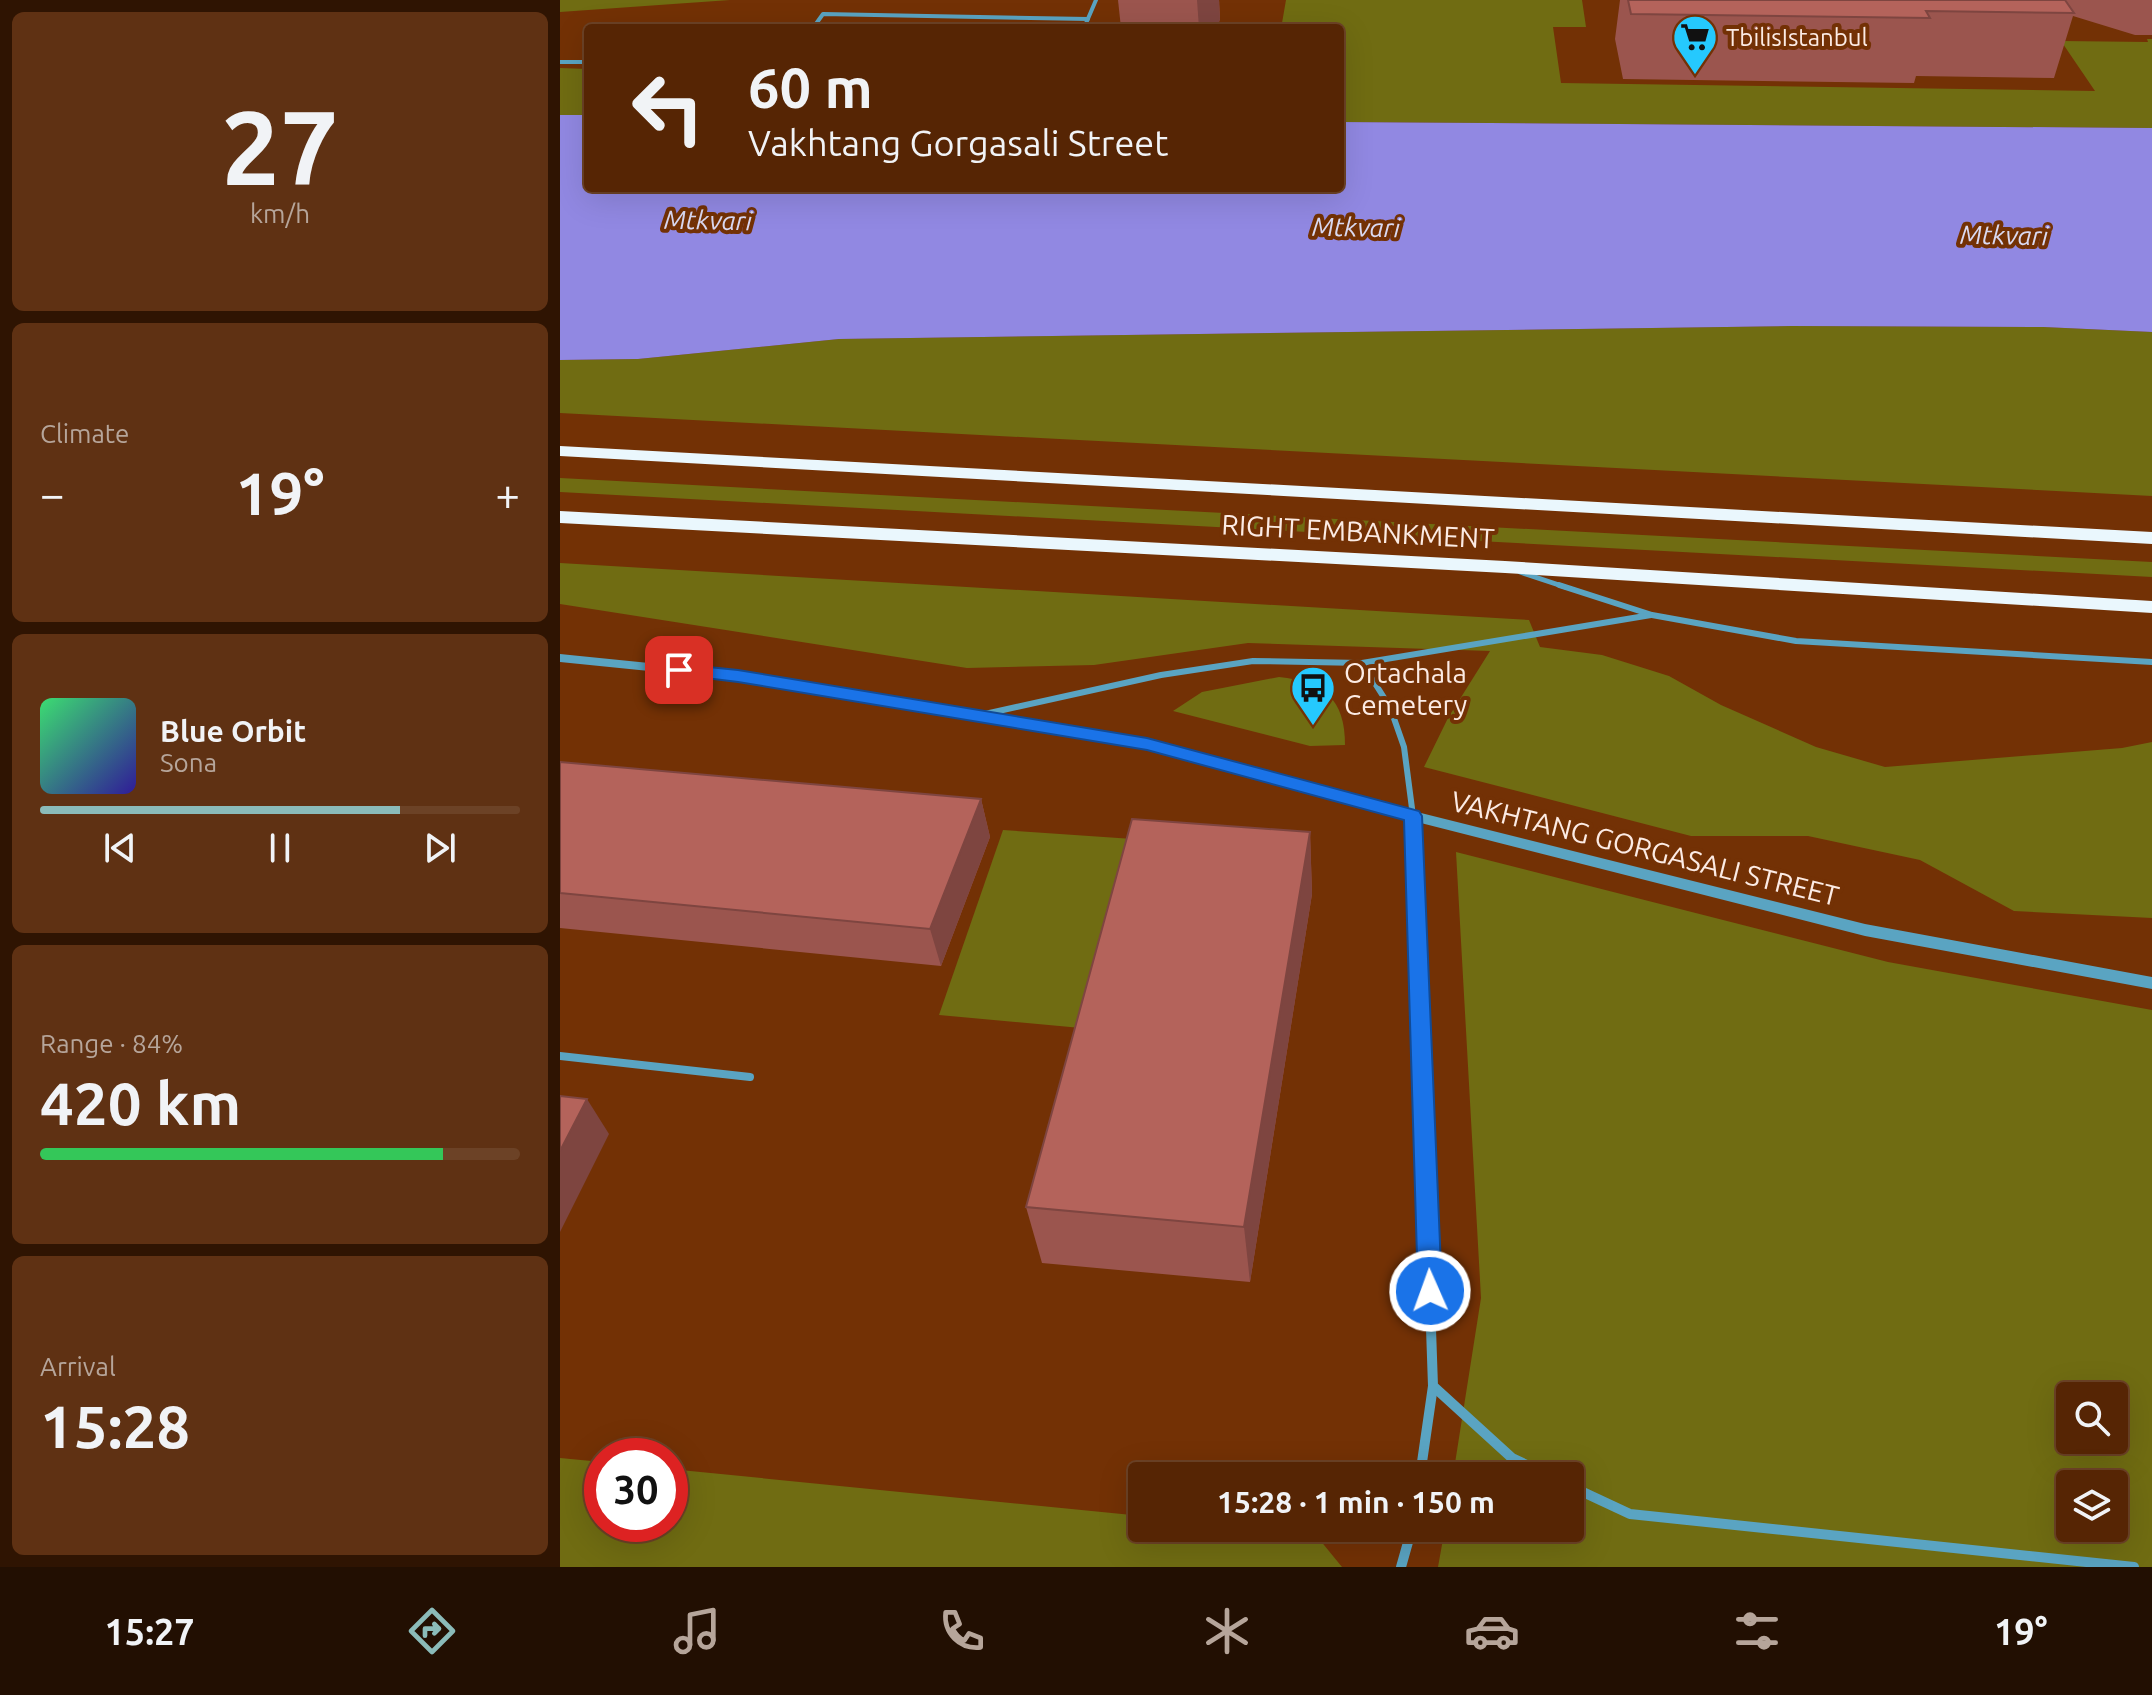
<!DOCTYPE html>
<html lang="en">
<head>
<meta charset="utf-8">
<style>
	body { margin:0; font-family:Ubuntu,sans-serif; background:#5f3113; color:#f1f3f6; height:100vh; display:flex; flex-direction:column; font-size:30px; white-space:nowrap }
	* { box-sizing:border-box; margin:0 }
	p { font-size:26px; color:#b6a59a }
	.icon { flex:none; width:44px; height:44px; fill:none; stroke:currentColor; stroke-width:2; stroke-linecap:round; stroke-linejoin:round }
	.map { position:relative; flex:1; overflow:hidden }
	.drawer { display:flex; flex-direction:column; gap:12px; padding:12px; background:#2f1402; width:560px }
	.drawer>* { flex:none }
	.top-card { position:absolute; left:24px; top:24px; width:760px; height:168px; border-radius:8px; box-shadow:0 8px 32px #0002,0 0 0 2px #6c4226; background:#562504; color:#f1f3f6; overflow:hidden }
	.buttons { position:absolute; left:1496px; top:1382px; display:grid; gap:16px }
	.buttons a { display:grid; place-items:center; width:72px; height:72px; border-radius:8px; background:#562504; box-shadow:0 8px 32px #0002,0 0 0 2px #6c4226; font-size:40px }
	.speed { position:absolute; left:24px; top:1438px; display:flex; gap:16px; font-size:40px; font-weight:700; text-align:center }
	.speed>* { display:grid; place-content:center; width:104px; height:104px; border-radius:50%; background:#562504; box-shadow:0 8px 32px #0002,0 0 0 2px #6c4226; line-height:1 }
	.speed .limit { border:12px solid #d22; background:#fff; color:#111 }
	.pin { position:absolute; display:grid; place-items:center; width:68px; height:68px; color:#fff; margin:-34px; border-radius:16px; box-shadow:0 4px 12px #0006 }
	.me { position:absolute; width:88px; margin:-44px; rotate:358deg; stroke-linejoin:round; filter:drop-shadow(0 0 6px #0008) }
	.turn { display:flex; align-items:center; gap:28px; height:168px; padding:0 32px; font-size:36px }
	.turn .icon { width:104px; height:104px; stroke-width:2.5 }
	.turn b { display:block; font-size:56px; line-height:68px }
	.big { font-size:60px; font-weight:700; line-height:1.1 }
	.drawer .widget { flex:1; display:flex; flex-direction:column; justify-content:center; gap:12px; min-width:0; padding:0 28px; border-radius:12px; background:#5f3113 }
	.drawer .dial { align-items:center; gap:0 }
	.dial b { font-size:104px; line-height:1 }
	.song { display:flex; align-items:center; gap:24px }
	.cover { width:96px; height:96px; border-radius:12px; background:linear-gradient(135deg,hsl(140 70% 55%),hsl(250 70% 35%)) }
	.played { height:8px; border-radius:4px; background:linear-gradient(90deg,#8bbbb9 75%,#6c4226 75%) }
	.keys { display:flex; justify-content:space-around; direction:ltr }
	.heat { display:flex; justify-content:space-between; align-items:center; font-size:44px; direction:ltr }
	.charge { height:12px; border-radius:6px; background:linear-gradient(90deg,#34c759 84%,#6c4226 0) }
	.trip { position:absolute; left:568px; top:1462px; width:456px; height:80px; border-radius:8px; background:#562504; box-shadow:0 8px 32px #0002,0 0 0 2px #6c4226; font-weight:700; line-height:80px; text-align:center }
	.tabs { display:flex; height:128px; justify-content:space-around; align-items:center; background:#220f02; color:#b6a59a }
	.tabs .icon { width:56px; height:56px }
	.tabs .active { color:#8bbbb9 }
	.tabs b { font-size:36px; color:#f1f3f6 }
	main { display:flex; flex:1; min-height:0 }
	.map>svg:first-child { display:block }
	.green { fill:#706c12; fill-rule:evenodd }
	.water { fill:#9188e2 }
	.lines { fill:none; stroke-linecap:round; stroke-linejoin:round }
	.service-far3 { stroke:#5aa4c2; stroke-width:4 }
	.service-far2 { stroke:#5aa4c2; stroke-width:5 }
	.service-far1 { stroke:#5aa4c2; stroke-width:6 }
	.service { stroke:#5aa4c2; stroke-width:8 }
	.minor-far1 { stroke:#5aa4c2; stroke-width:8 }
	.minor { stroke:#5aa4c2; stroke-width:10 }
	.tertiary { fill:#5aa4c2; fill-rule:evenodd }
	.trunk { fill:#eaf7fd; fill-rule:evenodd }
	.wall { fill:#9b554e }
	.shaded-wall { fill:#7e4540 }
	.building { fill:#b4635b; stroke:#7e4540; stroke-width:2 }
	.route { fill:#1a73e8; stroke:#114b97; stroke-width:2 }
	.labels { text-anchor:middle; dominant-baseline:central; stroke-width:8; stroke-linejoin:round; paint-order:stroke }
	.far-poi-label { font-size:24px; fill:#fcebe4; stroke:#733105; text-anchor:start }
	.far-water-label { font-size:26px; font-style:italic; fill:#dad9f1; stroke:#733105 }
	.street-label { font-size:28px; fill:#fcebe4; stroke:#733105 }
	.poi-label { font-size:28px; fill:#fcebe4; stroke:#733105; text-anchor:start }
</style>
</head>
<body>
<main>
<section class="drawer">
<div class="widget dial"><b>27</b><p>km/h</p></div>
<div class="widget"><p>Climate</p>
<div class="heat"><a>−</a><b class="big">19°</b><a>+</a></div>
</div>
<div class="widget">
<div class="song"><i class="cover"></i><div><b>Blue Orbit</b><p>Sona</p></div></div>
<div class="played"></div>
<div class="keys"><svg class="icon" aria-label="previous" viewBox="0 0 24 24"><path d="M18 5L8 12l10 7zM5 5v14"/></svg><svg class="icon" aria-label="pause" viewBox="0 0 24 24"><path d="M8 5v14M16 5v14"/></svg><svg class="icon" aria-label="next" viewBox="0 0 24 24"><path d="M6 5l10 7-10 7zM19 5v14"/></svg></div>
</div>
<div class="widget"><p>Range · 84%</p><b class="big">420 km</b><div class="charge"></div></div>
<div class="widget"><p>Arrival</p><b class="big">15:28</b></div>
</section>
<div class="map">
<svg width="1592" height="1567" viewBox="0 0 1592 1567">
	<rect width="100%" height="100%" fill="#733105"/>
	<g class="green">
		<polygon points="0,0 170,0 0,12"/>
		<polygon points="726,0 1022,0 1026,27 993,27 1001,83 1535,91 1501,41 1588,42 1587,39 1592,39 1592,128 780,122 780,28 726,28 727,23 722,23"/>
		<polygon points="0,68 28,69 28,115 0,115"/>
		<polygon points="1232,326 1483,327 1592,332 1592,496 0,413 0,360 78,359 279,339"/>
		<polygon points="0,478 1592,562 1592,577 0,492"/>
		<polygon points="0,563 969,620 980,647 1042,655 1109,676 1161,705 1256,747 1325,767 1562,748 1592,742 1592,918 1454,911 1360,860 1248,836 1131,836 864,767 888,718 930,651 688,643 534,665 407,668 0,604"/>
		<path d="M719,677c45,5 66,22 66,68l-35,1 -137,-35 29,-19z"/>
		<polygon points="443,830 573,839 521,1028 379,1015"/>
		<path d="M896,852l432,110 264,48v557h-714l7,-39h125v-52h-117l28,-178zM1510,1396h44v44h-44zM1510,1484h44v44h-44z"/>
		<polygon points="0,1458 42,1462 42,1524 110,1524 110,1469 582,1516 582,1528 699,1528 755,1534 782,1567 0,1567"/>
	</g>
	<polygon class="water" points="0,115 28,115 28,188 780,188 780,122 1592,128 1592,332 1483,327 1232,326 279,339 78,359 0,360"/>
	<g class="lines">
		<g class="service-far3">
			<polyline points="253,28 263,14 528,19"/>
			<polyline points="524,28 536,0"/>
			<polyline points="0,62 28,62"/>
		</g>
		<polyline class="service-far2" points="960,572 1005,587"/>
		<g class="service-far1">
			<polyline points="999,585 1092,615 1236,641 1592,662"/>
			<polyline points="802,663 1091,615"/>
			<polyline points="425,714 601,675 693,661 802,663 830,707 844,747 853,816"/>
		</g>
		<polyline class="service" points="0,1056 190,1077"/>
		<polyline class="minor-far1" points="853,816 860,1014"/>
		<g class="minor">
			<polyline points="860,1012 873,1386 952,1458 990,1476"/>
			<polyline points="860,1476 873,1386"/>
			<polyline points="1010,1486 1070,1514 1574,1567"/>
			<polyline points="841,1567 852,1528"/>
		</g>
		<polygon class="tertiary" points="0,654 178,672 587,739 853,811 1305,924 1592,977 1592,989 1305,936 853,821 587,749 178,680 0,662"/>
		<g class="trunk">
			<polygon points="0,446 1592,532 1592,544 0,456"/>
			<polygon points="0,511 945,561 1592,601 1592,613 945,573 0,523"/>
		</g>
	</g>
	<g class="wall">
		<polygon points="558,0 659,0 660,19 657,28 561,28"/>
		<polygon points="1060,0 1592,0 1592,35 1575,35 1513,16 1494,78 1356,76 1354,83 1063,79 1055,39"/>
		<polygon points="0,762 421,799 430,837 381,966 0,928"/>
		<polygon points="750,832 752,894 690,1282 482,1263 466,1207"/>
	</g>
	<g class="shaded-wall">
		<polygon points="637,0 659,0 660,19 657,28 639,28"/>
		<polygon points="421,799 430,837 381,966 370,929"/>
		<polygon points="750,832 752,894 690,1282 684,1227"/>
		<polygon points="27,1099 49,1134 0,1232 0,1151"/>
	</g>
	<g class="building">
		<polygon points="1068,0 1505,0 1514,13 1366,11 1370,18 1071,14"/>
		<polygon points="0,762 421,799 370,929 0,893"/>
		<polygon points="572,819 750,832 684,1227 466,1207"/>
		<polygon points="0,1096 27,1099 0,1151"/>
	</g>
	<polygon class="route" points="119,664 178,670 587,738 859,811 862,816 882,1291 878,1299 870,1302 861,1299 858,1291 844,820 587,750 178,682 113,674 110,670"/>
	<defs>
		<g id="supermarket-pin" transform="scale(2.3)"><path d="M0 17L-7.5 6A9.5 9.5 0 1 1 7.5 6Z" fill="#25c9fe" stroke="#733105"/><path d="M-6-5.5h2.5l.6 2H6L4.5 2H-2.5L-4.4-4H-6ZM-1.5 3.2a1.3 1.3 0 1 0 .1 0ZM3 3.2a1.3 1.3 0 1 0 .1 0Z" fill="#111"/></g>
		<g id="bus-pin" transform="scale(2.3)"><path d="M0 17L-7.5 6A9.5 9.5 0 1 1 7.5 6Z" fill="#25c9fe" stroke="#733105"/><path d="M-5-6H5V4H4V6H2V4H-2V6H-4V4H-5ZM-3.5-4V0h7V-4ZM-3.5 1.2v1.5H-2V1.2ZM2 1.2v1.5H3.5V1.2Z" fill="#111"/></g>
	</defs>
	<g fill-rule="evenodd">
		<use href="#supermarket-pin" x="1135" y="37"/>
		<use href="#bus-pin" x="753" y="688"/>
	</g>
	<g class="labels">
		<g class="far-poi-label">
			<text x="1166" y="37">TbilisIstanbul</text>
		</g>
		<g class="far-water-label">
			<text transform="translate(148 220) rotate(1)">Mtkvari</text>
			<text transform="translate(796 227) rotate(1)">Mtkvari</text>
			<text transform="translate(1444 235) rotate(1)">Mtkvari</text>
		</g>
		<g class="street-label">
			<text transform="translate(798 531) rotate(3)">RIGHT EMBANKMENT</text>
			<text transform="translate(1085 848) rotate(14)">VAKHTANG GORGASALI STREET</text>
		</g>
		<g class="poi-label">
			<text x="784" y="672">Ortachala<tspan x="784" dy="32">Cemetery</tspan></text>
		</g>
	</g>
</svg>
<div class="buttons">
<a><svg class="icon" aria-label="search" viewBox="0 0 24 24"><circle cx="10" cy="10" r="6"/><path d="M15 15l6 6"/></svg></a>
<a><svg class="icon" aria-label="layers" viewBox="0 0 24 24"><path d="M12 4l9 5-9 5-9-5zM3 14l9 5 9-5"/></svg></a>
</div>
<div class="speed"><div class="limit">30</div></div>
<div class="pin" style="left:119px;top:670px;background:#d93025"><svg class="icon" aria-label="arrive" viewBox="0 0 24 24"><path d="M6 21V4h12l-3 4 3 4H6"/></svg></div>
<svg class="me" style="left:870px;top:1291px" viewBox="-20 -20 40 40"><circle r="17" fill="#1a73e8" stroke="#fff" stroke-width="3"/><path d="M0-11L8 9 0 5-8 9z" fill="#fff"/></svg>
<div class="trip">15:28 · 1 min · 150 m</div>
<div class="top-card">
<div class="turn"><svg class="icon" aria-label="left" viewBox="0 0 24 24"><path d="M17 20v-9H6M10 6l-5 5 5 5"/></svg><div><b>60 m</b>Vakhtang Gorgasali Street</div></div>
</div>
</div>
</main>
<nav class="tabs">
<b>15:27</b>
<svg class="icon active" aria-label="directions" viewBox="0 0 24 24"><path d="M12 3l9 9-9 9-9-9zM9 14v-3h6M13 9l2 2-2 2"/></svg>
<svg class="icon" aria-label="music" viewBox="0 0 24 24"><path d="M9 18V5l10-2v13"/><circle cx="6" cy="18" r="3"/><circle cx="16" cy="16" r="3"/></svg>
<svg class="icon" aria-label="phone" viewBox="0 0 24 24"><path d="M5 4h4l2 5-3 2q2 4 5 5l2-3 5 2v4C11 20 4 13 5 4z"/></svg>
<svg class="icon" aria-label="climate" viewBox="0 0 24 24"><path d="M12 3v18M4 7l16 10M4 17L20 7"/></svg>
<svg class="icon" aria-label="car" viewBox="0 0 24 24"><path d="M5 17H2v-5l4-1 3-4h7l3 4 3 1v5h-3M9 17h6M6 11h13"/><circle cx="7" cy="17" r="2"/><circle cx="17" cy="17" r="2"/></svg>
<svg class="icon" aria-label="filters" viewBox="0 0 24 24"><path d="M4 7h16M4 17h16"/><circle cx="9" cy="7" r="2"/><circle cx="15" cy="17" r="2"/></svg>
<b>19°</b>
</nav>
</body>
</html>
